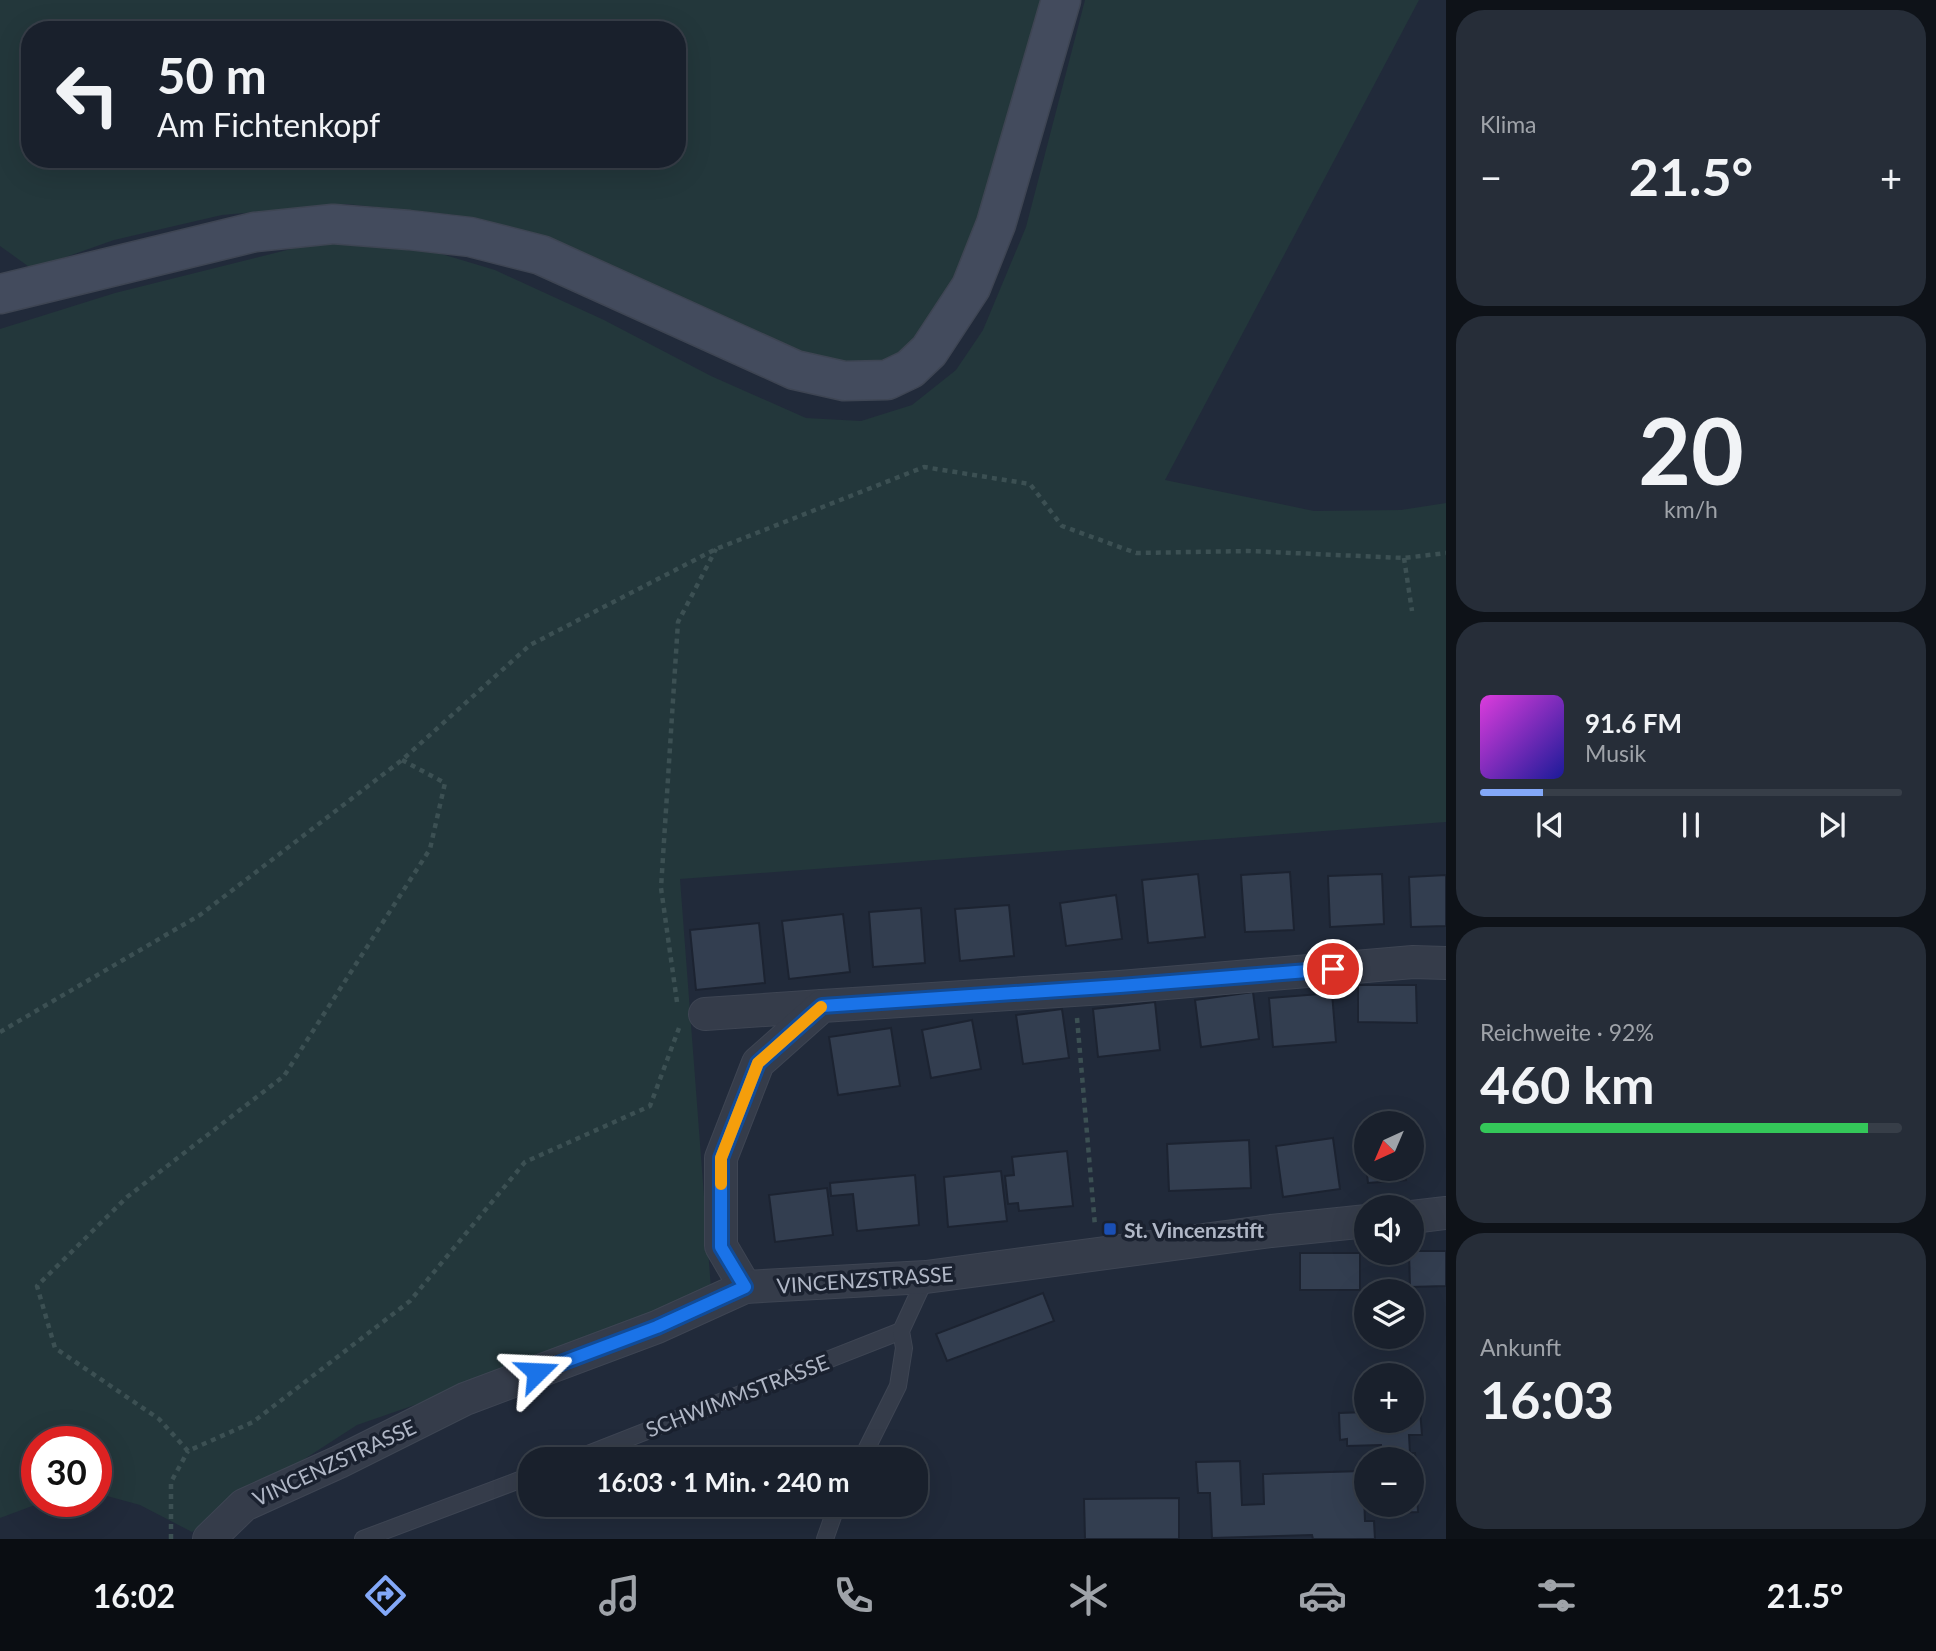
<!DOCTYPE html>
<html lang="de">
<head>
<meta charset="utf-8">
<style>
	body { margin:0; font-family:Lato,sans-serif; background:#262d38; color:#f1f3f6; height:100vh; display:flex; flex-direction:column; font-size:26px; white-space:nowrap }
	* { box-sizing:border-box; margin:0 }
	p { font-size:23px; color:#9fa3a9 }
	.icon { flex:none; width:38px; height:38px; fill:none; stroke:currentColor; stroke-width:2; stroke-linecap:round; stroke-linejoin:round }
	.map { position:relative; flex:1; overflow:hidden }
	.sheet { display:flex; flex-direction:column; gap:10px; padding:10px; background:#0e1218; width:490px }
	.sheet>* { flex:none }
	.top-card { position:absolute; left:21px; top:21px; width:665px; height:147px; border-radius:28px; box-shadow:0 7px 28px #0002,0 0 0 2px #373e48; background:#19202c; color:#f1f3f6; overflow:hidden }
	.needle { width:46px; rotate:224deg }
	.fabs { position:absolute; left:1354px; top:1111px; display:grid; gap:14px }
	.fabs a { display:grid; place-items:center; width:70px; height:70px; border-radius:50%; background:#19202c; box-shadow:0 7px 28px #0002,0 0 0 2px #373e48; font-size:35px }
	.speed { position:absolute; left:21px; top:1426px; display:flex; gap:14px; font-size:35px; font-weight:700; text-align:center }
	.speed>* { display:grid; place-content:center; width:91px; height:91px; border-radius:50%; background:#19202c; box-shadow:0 7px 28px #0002,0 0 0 2px #373e48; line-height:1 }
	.speed .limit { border:10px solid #d22; background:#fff; color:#111 }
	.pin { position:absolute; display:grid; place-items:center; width:60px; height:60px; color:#fff; margin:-30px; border:4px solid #fff; border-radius:50%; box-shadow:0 2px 7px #0007 }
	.me { position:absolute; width:77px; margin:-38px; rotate:69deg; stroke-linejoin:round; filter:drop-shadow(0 0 5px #0008) }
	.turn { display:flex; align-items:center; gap:24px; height:147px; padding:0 21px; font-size:32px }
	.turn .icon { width:91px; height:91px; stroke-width:2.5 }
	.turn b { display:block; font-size:49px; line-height:60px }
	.big { font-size:52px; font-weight:700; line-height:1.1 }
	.sheet .tile { flex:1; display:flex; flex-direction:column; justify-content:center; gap:10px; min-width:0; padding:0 24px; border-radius:28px; background:#262d38 }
	.sheet .dial { align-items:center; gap:0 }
	.dial b { font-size:91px; line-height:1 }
	.song { display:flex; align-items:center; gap:21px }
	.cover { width:84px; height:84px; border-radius:10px; background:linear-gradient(135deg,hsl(300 70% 55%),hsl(240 70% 35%)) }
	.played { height:7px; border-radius:4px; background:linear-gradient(90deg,#83a8f8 15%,#373e48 15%) }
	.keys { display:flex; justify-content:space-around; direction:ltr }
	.heat { display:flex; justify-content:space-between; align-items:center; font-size:38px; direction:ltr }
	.charge { height:10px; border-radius:5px; background:linear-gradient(90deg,#34c759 92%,#373e48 0) }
	.trip { position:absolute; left:518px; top:1447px; width:410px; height:70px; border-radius:28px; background:#19202c; box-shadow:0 7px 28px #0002,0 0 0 2px #373e48; font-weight:700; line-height:70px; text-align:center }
	.menu { display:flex; height:112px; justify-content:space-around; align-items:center; background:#0a0d12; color:#9fa3a9 }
	.menu .icon { width:49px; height:49px }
	.menu .active { color:#83a8f8 }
	.menu b { font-size:32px; color:#f1f3f6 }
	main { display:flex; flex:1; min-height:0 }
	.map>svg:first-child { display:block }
	.green { fill:#23373b; fill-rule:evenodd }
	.building { fill:#333e50; stroke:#1c2331; stroke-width:2 }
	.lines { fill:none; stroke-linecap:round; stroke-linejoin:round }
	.lane-casing { stroke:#3e4553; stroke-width:18 }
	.street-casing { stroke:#3e4553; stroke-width:34 }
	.secondary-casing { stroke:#3e4553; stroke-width:41 }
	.path { stroke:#3c5053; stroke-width:4.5; stroke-dasharray:5 5; stroke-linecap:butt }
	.lane { stroke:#353c4a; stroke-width:16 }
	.street { stroke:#353c4a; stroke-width:32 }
	.secondary { stroke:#434b5d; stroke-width:38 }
	.route-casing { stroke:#114b97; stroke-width:18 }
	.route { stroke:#1a73e8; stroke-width:12 }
	.slow { stroke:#f59e0b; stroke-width:12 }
	.transit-dot { fill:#1a4fb4; stroke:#1a212f; stroke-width:2.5 }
	.labels { text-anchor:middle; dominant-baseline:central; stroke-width:7; stroke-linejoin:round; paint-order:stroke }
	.poi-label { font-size:21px; font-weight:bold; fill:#b0b7c6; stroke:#1a212f; text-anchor:start }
	.street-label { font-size:21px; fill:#b0b7c6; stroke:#1a212f }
</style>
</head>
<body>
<main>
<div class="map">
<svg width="1446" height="1539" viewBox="0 0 1446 1539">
	<rect width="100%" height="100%" fill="#212a3a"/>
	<g class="green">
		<path d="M0,0h1050l-91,279 -42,66 -43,20 -37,4 -325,-138 -56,-16 -110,-11 -124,11 -108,25 -82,29 -32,-23zM30,30h647v129h-647z"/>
		<polygon points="1085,0 1419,0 1165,480 1314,511 1401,510 1446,503 1446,822 680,879 712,1302 357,1425 192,1532 140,1505 96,1493 96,1442 37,1442 37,1502 43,1502 0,1518 0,329 115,293 315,243 415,246 495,270 604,320 711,376 806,418 861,421 912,405 956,370 983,330 1026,227"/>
	</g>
	<g class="building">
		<polygon points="1290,872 1294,930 1245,932 1241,875"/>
		<polygon points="1198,874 1205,937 1148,943 1142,880"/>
		<polygon points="1382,874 1384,924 1330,927 1328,876"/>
		<polygon points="1446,875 1446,926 1411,927 1409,877"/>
		<polygon points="1116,895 1122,939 1066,946 1060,903"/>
		<polygon points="1009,905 1014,956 960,961 955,909"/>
		<polygon points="921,908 925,963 873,967 869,912"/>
		<polygon points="843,914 850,972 789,979 782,921"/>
		<polygon points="759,923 765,983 696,990 690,930"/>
		<polygon points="1358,985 1416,985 1417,1023 1358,1022"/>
		<polygon points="1253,992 1259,1039 1201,1047 1195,1000"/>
		<polygon points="1332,993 1336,1042 1273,1047 1269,998"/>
		<polygon points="1155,1002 1160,1050 1098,1057 1093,1009"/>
		<polygon points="1062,1009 1069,1058 1023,1064 1016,1015"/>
		<polygon points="972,1020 981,1069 931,1078 922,1030"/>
		<polygon points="891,1028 900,1086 838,1095 829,1037"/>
		<polygon points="1367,1137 1367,1169 1405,1169 1406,1180 1368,1183 1363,1138"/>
		<polygon points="1333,1138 1340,1189 1283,1197 1276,1146"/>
		<polygon points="1249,1140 1251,1188 1169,1191 1167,1144"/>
		<polygon points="1067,1151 1073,1206 1019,1211 1018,1203 1008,1204 1005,1176 1014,1175 1012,1157"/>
		<polygon points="1001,1171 1007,1221 948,1227 944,1177"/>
		<polygon points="915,1175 919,1225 857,1231 853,1194 831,1196 830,1183"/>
		<polygon points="827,1188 833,1235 775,1242 769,1195"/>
		<polygon points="1412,1251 1446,1251 1446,1286 1410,1287 1409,1253"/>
		<rect x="1300" y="1253" width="60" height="37"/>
		<polygon points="1043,1293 1054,1321 947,1361 936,1334"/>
		<polygon points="1412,1410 1420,1410 1422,1435 1409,1435 1410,1453 1415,1453 1418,1512 1384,1513 1383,1505 1412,1505 1412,1460 1382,1460 1381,1445 1347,1446 1347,1439 1340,1440 1339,1413 1367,1412 1367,1421 1412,1421"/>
		<polygon points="1240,1461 1242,1505 1264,1504 1263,1474 1363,1471 1365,1521 1374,1521 1375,1539 1313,1539 1312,1535 1212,1538 1210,1493 1198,1493 1196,1462"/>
		<polygon points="1363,1471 1367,1471 1367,1503 1365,1503"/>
		<polygon points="1179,1498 1179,1539 1085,1539 1084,1499"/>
	</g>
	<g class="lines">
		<g class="lane-casing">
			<g id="lane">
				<polyline points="573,1460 901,1331"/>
				<polyline points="861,1460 898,1386 904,1348 901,1331 926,1277"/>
				<polyline points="363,1539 530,1476"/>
				<polyline points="825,1539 837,1505"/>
			</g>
		</g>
		<g class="street-casing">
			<g id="street">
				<polyline points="705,1014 822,1006"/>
				<polyline points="1412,1217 1446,1213"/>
				<polyline points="745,1287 721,1246 721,1158 758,1063 822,1006 1120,987 1413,962 1446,963"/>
				<polyline points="209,1539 244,1505 339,1462 465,1399 657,1327 745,1287 926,1277 1271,1231 1367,1221"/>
			</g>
		</g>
		<g class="secondary-casing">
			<polyline id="secondary" points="0,294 255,232 333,224 409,230 470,237 541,255 795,370 844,381 887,380 910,369 929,351 971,287 996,224 1061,0"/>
		</g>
		<g class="path">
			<polyline points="1404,558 1412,611"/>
			<polyline points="402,760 445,783 430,849 284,1076 127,1197 37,1286 55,1348 159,1419 188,1451 253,1422 410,1301 525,1162 650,1106 679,1028"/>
			<polyline points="677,1002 661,888 678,622 716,549"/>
			<polyline points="1077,1018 1095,1226"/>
			<polyline points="0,1032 200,915 402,760 530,645 716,549 924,467 1030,484 1062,526 1136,553 1248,551 1404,558 1446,553"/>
			<polyline points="171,1539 171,1482 188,1451"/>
		</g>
		<use href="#lane" class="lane"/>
		<use href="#street" class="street"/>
		<use href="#secondary" class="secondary"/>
	</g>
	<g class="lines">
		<g class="route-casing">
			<polyline id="route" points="537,1372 657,1327 745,1287 721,1247 721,1158 758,1063 822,1006 1120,986 1333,969"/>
		</g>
		<use href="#route" class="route"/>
		<polyline class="slow" points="721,1184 721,1158 758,1063 821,1007"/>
	</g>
	<rect class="transit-dot" x="1103" y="1222" width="14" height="14" rx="3.5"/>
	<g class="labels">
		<g class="poi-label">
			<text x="1124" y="1229">St. Vincenzstift</text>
		</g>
		<g class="street-label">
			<text transform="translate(865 1279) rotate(-4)">VINCENZSTRASSE</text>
			<text transform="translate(737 1395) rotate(-21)">SCHWIMMSTRASSE</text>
			<text transform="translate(334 1462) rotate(-25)">VINCENZSTRASSE</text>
		</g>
	</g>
</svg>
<div class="fabs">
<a><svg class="needle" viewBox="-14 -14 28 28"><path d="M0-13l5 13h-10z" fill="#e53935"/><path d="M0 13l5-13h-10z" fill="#9fa3a9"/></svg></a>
<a><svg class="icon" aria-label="sound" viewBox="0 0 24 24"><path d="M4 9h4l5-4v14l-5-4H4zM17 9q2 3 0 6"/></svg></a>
<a><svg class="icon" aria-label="layers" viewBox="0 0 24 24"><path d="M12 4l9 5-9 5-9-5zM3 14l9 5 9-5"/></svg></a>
<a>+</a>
<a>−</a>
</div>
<div class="speed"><div class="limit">30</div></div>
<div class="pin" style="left:1333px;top:969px;background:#d93025"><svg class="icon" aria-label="arrive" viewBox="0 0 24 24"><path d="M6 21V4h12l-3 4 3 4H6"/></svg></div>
<svg class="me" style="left:537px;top:1372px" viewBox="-20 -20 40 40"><path d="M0-17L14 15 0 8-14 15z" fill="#1a73e8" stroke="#fff" stroke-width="4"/></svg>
<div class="trip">16:03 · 1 Min. · 240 m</div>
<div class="top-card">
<div class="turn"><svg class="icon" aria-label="left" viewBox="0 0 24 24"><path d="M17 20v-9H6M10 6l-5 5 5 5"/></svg><div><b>50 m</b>Am Fichtenkopf</div></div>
</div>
</div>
<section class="sheet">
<div class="tile"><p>Klima</p>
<div class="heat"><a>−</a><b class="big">21.5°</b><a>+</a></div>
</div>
<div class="tile dial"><b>20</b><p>km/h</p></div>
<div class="tile">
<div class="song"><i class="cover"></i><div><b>91.6 FM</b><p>Musik</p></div></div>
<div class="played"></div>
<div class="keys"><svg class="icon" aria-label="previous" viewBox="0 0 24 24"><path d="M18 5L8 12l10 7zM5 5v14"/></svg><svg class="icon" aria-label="pause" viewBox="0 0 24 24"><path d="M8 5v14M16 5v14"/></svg><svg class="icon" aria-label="next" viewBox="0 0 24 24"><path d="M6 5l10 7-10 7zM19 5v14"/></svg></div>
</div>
<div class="tile"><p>Reichweite · 92%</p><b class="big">460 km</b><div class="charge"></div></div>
<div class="tile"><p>Ankunft</p><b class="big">16:03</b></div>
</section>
</main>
<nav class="menu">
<b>16:02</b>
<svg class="icon active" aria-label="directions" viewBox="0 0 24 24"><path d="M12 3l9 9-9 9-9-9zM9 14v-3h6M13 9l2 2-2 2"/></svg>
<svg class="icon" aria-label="music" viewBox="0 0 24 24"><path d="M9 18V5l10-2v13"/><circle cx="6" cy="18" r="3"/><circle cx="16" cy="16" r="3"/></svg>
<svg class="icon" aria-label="phone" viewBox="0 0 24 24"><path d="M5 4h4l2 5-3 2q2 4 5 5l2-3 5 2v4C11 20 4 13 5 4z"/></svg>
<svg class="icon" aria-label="climate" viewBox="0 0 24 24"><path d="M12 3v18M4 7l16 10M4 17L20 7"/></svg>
<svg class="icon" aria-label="car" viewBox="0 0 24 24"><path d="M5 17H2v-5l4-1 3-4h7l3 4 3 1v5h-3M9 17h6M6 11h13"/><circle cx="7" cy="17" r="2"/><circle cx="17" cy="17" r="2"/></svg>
<svg class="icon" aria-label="filters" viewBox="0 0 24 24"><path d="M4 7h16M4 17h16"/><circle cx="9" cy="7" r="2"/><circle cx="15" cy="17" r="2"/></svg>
<b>21.5°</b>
</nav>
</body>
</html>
